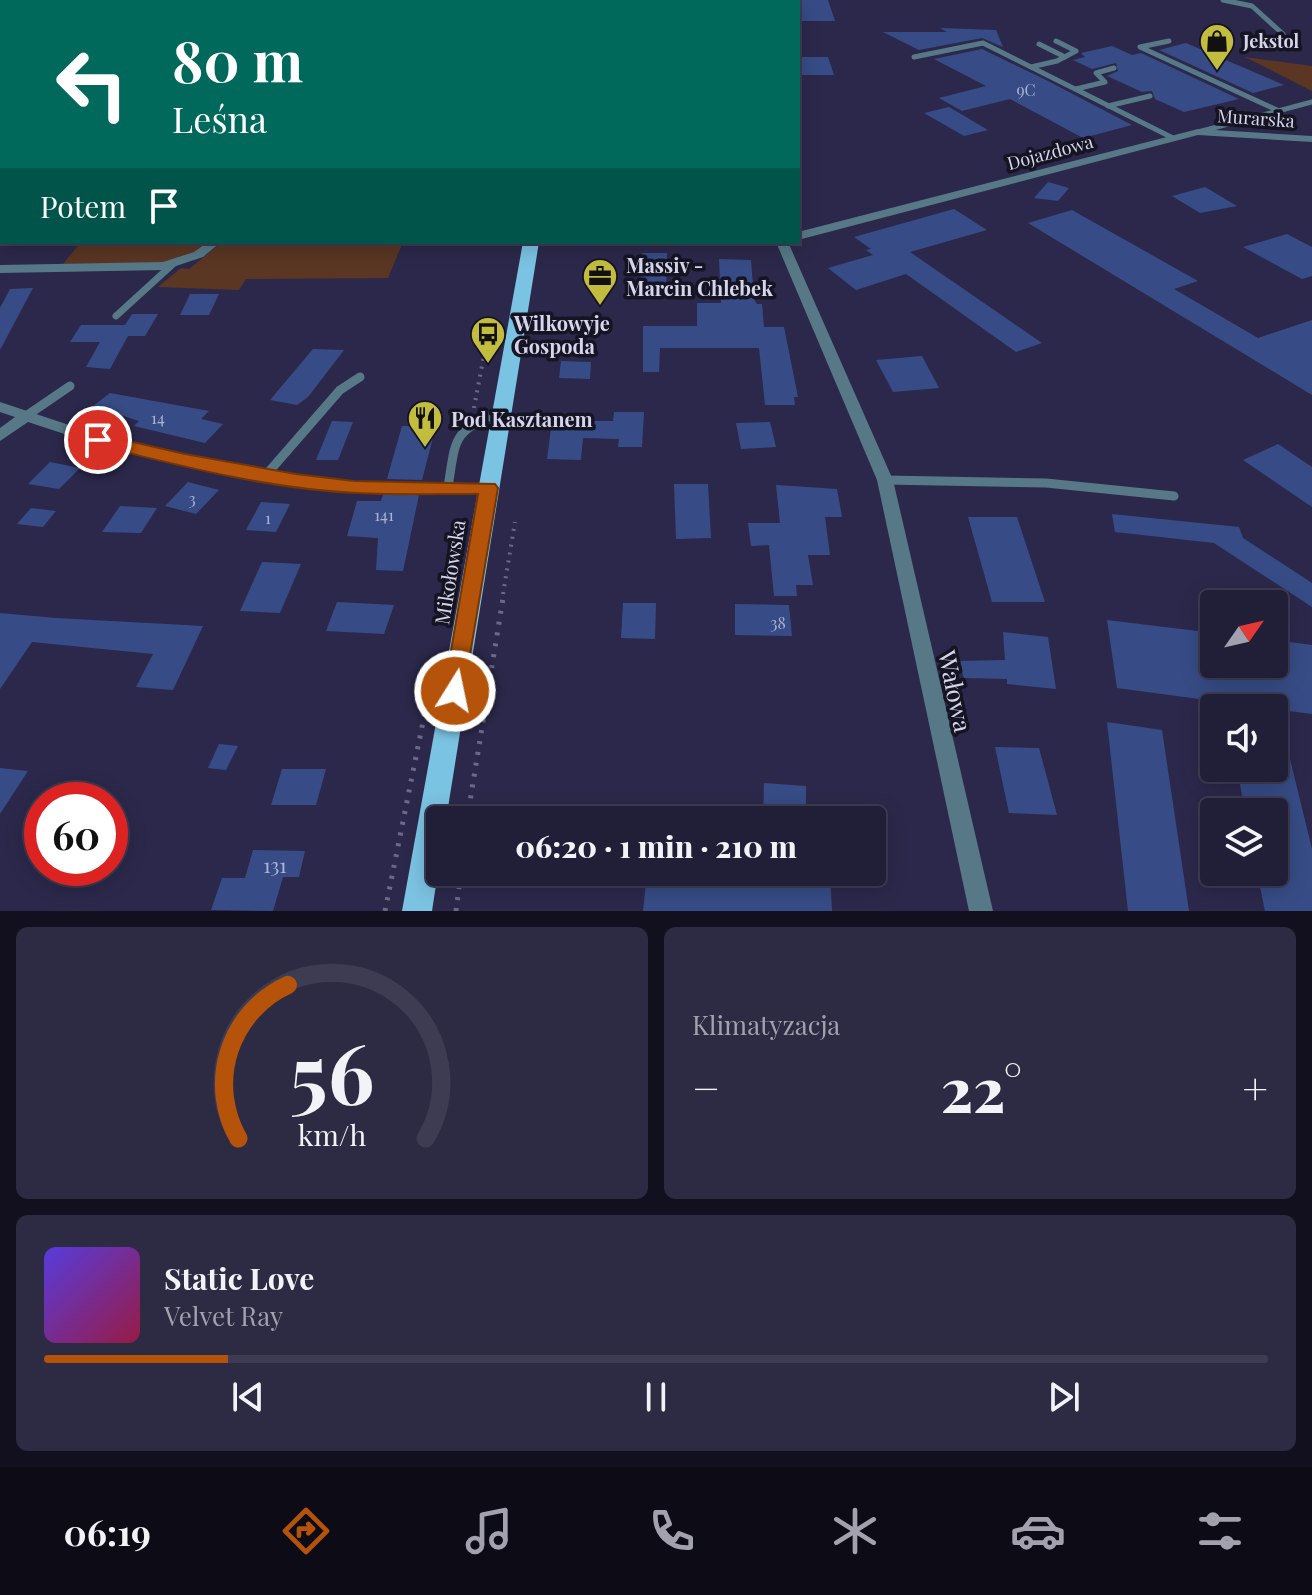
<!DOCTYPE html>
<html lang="pl">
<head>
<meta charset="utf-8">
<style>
	body { margin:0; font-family:"Playfair Display",serif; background:#2d2b43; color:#f1f3f6; height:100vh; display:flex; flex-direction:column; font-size:30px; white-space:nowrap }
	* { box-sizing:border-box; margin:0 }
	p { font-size:26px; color:#a2a2ae }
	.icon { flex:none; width:44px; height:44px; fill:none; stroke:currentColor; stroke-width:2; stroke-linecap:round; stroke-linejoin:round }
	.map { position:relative; height:911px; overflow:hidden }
	.drawer { display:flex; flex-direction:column; gap:16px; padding:16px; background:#12101f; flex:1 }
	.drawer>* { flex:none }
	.banner { position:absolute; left:0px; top:0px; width:800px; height:244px; box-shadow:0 4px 20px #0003,0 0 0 2px #3e3c53; background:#00695c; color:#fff; overflow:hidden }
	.needle { width:52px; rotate:56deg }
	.buttons { position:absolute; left:1200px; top:590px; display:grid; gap:16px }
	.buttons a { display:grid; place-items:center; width:88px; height:88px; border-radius:8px; background:#211e38; box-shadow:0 4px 20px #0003,0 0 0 2px #3e3c53; font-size:40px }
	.speed { position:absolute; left:24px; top:782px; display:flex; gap:16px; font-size:40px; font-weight:700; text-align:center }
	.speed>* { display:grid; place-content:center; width:104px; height:104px; border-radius:50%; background:#211e38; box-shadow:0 4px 20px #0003,0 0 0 2px #3e3c53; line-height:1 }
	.speed .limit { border:12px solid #d22; background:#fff; color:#111 }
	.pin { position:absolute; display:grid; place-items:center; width:68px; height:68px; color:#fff; margin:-34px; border:4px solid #fff; border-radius:50%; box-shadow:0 2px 8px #0007 }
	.me { position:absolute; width:88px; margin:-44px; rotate:10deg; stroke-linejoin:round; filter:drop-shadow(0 0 6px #0008) }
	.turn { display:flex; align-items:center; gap:28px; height:168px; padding:0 40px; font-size:36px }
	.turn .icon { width:104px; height:104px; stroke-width:2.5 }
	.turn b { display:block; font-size:56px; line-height:68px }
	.then { display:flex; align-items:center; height:76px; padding:0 40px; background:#0003; gap:16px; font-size:30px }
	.big { font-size:60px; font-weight:800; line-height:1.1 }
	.drawer .widget { flex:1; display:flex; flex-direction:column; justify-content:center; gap:12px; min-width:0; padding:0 28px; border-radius:12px; background:#2d2b43 }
	.drawer .dial { align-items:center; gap:0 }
	.dial svg { height:208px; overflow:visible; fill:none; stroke:#3e3c53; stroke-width:7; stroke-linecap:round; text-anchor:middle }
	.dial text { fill:#f1f3f6; stroke:none }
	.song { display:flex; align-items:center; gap:24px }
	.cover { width:96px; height:96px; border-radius:12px; background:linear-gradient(135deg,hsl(250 70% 55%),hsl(340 70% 35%)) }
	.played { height:8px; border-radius:4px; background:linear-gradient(90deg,#b45309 15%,#3e3c53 15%) }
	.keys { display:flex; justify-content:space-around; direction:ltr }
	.heat { display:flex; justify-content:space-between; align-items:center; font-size:44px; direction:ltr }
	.drawer .tiles { flex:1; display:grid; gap:16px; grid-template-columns:1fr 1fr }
	.widget:last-child { grid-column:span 2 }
	.trip { position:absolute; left:426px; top:806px; width:460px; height:80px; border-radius:8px; background:#211e38; box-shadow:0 4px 20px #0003,0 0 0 2px #3e3c53; font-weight:800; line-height:80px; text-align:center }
	.dock { display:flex; height:128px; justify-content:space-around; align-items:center; background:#0d0c16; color:#a2a2ae }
	.dock .icon { width:56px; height:56px }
	.dock .active { color:#b45309 }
	.dock b { font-size:36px; color:#f1f3f6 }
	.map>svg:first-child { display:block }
	.green { fill:#5a3623 }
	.building { fill:#374c86 }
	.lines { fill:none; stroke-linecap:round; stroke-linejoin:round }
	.path-far3 { stroke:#6c6987; stroke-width:2; stroke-dasharray:1 4; stroke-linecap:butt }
	.path-far2 { stroke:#6c6987; stroke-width:3; stroke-dasharray:2 5; stroke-linecap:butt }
	.path-far1 { stroke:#6c6987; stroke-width:4; stroke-dasharray:2 6; stroke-linecap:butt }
	.path { stroke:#6c6987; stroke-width:5; stroke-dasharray:3 8; stroke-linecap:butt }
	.lane-far2 { stroke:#577987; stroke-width:5 }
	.lane-far1 { stroke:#577987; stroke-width:7 }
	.lane { stroke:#577987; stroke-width:9 }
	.street { fill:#577987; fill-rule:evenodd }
	.primary { fill:#7bc3e2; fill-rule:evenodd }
	.route { fill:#b45309; stroke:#753606; stroke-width:2 }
	.labels { text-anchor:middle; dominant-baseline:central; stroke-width:7; stroke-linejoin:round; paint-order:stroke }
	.number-label { font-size:16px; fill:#aeb3d2 }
	.far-poi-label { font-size:18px; font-weight:bold; fill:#d6d5ec; stroke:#151423; text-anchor:start }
	.far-street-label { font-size:18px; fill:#d6d5ec; stroke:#151423 }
	.poi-label { font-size:20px; font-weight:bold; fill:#d6d5ec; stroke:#151423; text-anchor:start }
	.street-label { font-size:20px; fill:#d6d5ec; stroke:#151423 }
	.near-number-label { font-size:20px; fill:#aeb3d2 }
	.near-street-label { font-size:24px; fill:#d6d5ec; stroke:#151423 }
</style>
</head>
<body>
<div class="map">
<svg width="1312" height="911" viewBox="0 0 1312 911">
	<rect width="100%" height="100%" fill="#2c284b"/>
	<g class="green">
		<polygon points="1245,57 1312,66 1312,91"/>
		<polygon points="81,242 207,242 204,248 165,263 63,264"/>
		<polygon points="222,242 403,242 388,278 246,279 239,290 158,287 181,268 189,269"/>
	</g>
	<g class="building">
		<polygon points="798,0 828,0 835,21 798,21"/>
		<polygon points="940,28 996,30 1003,47 982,38 919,50 883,32 947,32"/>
		<polygon points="1186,43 1284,85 1253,93 1159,50"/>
		<polygon points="1112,46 1132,55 1141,53 1239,99 1184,112 1155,99 1152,91 1142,92 1107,76 1118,71 1116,63 1092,69 1073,60 1085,57 1081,53"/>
		<polygon points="982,49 1046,80 1132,125 1083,138 1010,99 962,111 939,98 986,86 934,59"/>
		<polygon points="798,57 828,57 834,75 801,75"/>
		<polygon points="949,107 988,130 964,136 924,113"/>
		<polygon points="1048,182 1069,188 1058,201 1034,198"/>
		<polygon points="1205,187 1237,206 1200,213 1172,196"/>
		<polygon points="954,209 987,230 910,252 1042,343 1016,352 906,274 856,290 828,268 873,255 866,250 871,249 854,237"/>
		<polygon points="1072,210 1198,281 1174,289 1258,338 1312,320 1312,395 1028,223"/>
		<polygon points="1287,234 1312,247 1312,276 1302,279 1243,247"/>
		<polygon points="642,253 667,253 666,288 640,288"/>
		<polygon points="719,259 751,260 754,299 757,304 762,304 764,327 784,327 798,397 794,397 795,405 765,405 759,348 660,348 659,372 643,372 643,326 697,326 697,303 721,303"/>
		<polygon points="33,288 0,350 0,308 10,289"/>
		<polygon points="190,294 219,294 209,315 180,315"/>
		<polygon points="132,314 158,314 145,336 128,336 110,369 86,367 100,342 70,342 81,325 125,325"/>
		<polygon points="313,349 344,350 308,397 297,405 270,400"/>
		<polygon points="922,356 939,388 893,392 876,360"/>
		<polygon points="561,361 591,362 590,379 559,378"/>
		<polygon points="110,393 209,411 201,419 223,424 205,443 134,426 139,421 93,406"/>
		<polygon points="614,412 644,412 642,447 618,447 619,439 583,438 581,460 547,459 552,421 613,421"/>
		<polygon points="332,421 353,422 338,460 316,460"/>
		<polygon points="770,422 776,447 741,449 736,423"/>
		<polygon points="402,426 436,426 422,480 387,479"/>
		<polygon points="1278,444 1312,467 1312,507 1243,460"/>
		<polygon points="50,462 80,468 59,489 28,484"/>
		<polygon points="188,482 219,490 196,514 165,506"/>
		<polygon points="674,484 708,484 711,538 676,539"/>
		<polygon points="776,485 837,489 842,517 825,517 830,555 808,555 813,585 796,585 797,596 774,596 769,545 751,546 748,523 780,523"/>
		<polygon points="383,495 419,495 403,571 376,570 378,538 347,536 357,501 381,501"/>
		<polygon points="261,502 290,504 276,532 246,530"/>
		<polygon points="120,506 157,508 141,533 102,532"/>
		<polygon points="31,508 56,511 43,527 17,524"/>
		<polygon points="1112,514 1239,527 1243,538 1312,583 1312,607 1214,543 1115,532"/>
		<polygon points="968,517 1017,517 1045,602 992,602"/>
		<polygon points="262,562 301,564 280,613 240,611"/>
		<polygon points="337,602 394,605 384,634 326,631"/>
		<polygon points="623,603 656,603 655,639 621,638"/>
		<polygon points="735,604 789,605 792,636 735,635"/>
		<polygon points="0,613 56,618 203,626 173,690 136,687 153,654 32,642 0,689"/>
		<polygon points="1107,620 1214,633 1214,664 1274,664 1274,640 1312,645 1312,714 1117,688"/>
		<polygon points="1003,632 1048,637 1056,689 1007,684 1007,679 964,678 958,661 1005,660"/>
		<polygon points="1280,718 1312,849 1312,911 1265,911 1257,872 1274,872 1274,812 1245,812 1237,768 1274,768 1274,719"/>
		<polygon points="1107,722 1162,730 1189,911 1128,911"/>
		<polygon points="219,744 238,746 226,770 208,768"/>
		<polygon points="995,747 1039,748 1057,815 1009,813"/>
		<polygon points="0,768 28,771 0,814"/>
		<polygon points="282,769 326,769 316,805 271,805"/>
		<polygon points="764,783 806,786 806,820 763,820"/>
		<polygon points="253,850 305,851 299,877 283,877 273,911 211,910 222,878 245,878"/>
		<polygon points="647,872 830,872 832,911 643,911"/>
	</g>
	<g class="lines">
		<polyline class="path-far3" points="70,2 74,0"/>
		<polyline class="path-far2" points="490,345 494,341"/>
		<g class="path-far1">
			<polyline points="474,408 485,350 492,343"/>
			<polyline points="503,594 515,522"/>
		</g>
		<g class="path">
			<polyline points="467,820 504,592"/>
			<polyline points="385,911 432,677"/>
			<polyline points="456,911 461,872"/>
		</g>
		<g class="lane-far2">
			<polyline points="1223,0 1252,6 1283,34"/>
			<polyline points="1169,41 1140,47 1279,111"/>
			<polyline points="1039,44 1065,57"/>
			<polyline points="914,57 983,43 1173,138"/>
			<polyline points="1031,67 1057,61 1076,51 1056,41"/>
			<polyline points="1076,89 1105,82 1096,73 1114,68"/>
			<polyline points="1108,106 1150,96"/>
			<polyline points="1198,132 1312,102"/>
		</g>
		<polyline class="lane-far1" points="116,316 173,264"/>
		<g class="lane">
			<polyline points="26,416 70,386"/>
			<polyline points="266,475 340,390 360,377"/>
			<polyline points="885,480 1046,483 1174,496"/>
			<path d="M448,487c8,-50 4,-55 53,-76"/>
		</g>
		<g class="street">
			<polygon points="2,6 2,12 0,13 0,7"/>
			<polygon points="1198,129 1312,136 1312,142 1198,135 798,240 798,232"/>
			<polygon points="208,242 221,242 203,257 164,270 0,273 0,265 163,262 194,252"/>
			<polygon points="776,242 788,242 893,480 993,911 969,911 877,480"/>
			<polygon points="0,402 102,436 185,455 296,475 354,482 489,483 497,488 489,493 354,492 296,485 185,465 98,445 28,422 0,441 0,428 15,417 0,412"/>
		</g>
		<g class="primary">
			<rect x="568" y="0" width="10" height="2"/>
			<polygon points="523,242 539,242 446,820 440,820 440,859 432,911 402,911"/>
		</g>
	</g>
	<path class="route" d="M98,434l87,20 111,20 58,7 141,3 3,4 -35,209 -8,3 -8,-3 -3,-6 34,-197c-40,0 -81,1 -122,-1 -88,-4 -179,-28 -264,-49l-3,-4z"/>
	<defs>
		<g id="shop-pin" transform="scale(1.8)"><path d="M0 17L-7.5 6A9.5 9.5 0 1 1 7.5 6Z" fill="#c2bd3f" stroke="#151423"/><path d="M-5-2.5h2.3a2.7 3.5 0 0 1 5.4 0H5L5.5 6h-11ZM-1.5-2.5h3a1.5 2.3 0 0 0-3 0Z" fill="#111"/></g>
		<g id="office-pin" transform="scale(1.8)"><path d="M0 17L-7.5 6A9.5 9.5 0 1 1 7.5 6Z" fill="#c2bd3f" stroke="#151423"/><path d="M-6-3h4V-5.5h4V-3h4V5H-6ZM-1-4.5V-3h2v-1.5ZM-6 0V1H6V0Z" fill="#111"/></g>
		<g id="bus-pin" transform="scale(1.8)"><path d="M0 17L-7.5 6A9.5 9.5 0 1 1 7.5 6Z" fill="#c2bd3f" stroke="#151423"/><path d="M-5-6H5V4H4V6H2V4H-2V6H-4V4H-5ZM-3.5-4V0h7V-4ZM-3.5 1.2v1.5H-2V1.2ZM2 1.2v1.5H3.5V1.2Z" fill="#111"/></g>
		<g id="restaurant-pin" transform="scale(1.8)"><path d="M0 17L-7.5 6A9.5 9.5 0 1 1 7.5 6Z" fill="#c2bd3f" stroke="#151423"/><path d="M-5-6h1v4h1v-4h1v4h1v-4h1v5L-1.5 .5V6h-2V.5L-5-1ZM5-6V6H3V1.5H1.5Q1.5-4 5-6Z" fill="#111"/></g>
	</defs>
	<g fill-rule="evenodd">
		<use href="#shop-pin" x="1217" y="41"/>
		<use href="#office-pin" x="600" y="276"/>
		<use href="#bus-pin" x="488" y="334"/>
		<use href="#restaurant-pin" x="425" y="418"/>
	</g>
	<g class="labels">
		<g class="number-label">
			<text x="1026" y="89">9C</text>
			<text x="158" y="417">14</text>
			<text x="192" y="498">3</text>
			<text x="384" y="514">141</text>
			<text x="268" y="517">1</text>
			<text x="778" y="622">38</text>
		</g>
		<g class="far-poi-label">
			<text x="1243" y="41">Jekstol</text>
		</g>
		<g class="far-street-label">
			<text transform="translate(1256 118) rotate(4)">Murarska</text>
			<text transform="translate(1050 152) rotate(-15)">Dojazdowa</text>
		</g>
		<g class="poi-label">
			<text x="626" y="264">Massiv -<tspan x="626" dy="23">Marcin Chlebek</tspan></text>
			<text x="514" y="322">Wilkowyje<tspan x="514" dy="23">Gospoda</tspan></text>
			<text x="451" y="418">Pod Kasztanem</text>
		</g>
		<g class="street-label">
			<text transform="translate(449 572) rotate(-81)">Mikołowska</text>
		</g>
		<g class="near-number-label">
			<text x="275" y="864">131</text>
		</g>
		<g class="near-street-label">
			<text transform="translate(956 691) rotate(78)">Wałowa</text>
		</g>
	</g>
</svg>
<div class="buttons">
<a><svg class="needle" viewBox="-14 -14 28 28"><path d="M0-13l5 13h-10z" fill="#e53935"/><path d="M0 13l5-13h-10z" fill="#a2a2ae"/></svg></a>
<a><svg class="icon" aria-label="sound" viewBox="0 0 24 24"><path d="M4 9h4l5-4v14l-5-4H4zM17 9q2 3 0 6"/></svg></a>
<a><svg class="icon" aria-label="layers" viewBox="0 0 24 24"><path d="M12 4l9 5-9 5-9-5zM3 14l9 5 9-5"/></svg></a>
</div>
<div class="speed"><div class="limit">60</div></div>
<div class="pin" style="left:98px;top:440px;background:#d93025"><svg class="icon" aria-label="arrive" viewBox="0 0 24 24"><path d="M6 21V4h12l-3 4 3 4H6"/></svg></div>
<svg class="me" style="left:455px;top:691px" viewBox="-20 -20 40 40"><circle r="17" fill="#b45309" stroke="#fff" stroke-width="3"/><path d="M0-11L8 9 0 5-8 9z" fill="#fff"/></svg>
<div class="trip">06:20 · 1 min · 210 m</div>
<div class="banner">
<div class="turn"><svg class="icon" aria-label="left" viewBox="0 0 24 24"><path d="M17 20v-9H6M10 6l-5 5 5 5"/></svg><div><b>80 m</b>Leśna</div></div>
<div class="then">Potem<svg class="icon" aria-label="arrive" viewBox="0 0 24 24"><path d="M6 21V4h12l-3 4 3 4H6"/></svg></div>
</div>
</div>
<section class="drawer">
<div class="tiles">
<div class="widget dial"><svg viewBox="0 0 100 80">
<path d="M14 69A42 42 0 1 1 86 69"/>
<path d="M14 69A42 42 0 0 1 33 10" stroke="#b45309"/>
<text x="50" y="56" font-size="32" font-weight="700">56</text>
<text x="50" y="72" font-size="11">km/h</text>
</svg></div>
<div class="widget"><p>Klimatyzacja</p>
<div class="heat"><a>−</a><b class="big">22°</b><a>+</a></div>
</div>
<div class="widget">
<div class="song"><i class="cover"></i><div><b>Static Love</b><p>Velvet Ray</p></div></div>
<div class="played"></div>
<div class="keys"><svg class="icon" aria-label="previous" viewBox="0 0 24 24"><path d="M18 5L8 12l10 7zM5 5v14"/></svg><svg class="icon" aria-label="pause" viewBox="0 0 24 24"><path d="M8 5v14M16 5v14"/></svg><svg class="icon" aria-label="next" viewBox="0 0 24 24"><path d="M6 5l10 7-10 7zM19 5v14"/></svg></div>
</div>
</div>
</section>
<nav class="dock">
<b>06:19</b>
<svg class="icon active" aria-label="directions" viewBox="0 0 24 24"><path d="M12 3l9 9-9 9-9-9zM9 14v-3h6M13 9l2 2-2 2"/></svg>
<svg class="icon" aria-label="music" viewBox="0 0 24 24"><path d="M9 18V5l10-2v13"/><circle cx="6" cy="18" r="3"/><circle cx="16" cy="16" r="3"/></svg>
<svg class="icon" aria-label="phone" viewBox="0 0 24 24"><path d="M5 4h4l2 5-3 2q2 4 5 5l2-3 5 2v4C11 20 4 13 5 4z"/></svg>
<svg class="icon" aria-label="climate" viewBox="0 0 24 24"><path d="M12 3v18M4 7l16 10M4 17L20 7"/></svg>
<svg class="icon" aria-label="car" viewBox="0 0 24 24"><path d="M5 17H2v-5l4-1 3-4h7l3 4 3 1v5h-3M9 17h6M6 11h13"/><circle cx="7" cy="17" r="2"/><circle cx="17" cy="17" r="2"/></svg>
<svg class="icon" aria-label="filters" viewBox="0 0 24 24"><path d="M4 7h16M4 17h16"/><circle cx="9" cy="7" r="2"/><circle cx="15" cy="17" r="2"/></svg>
</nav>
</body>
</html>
